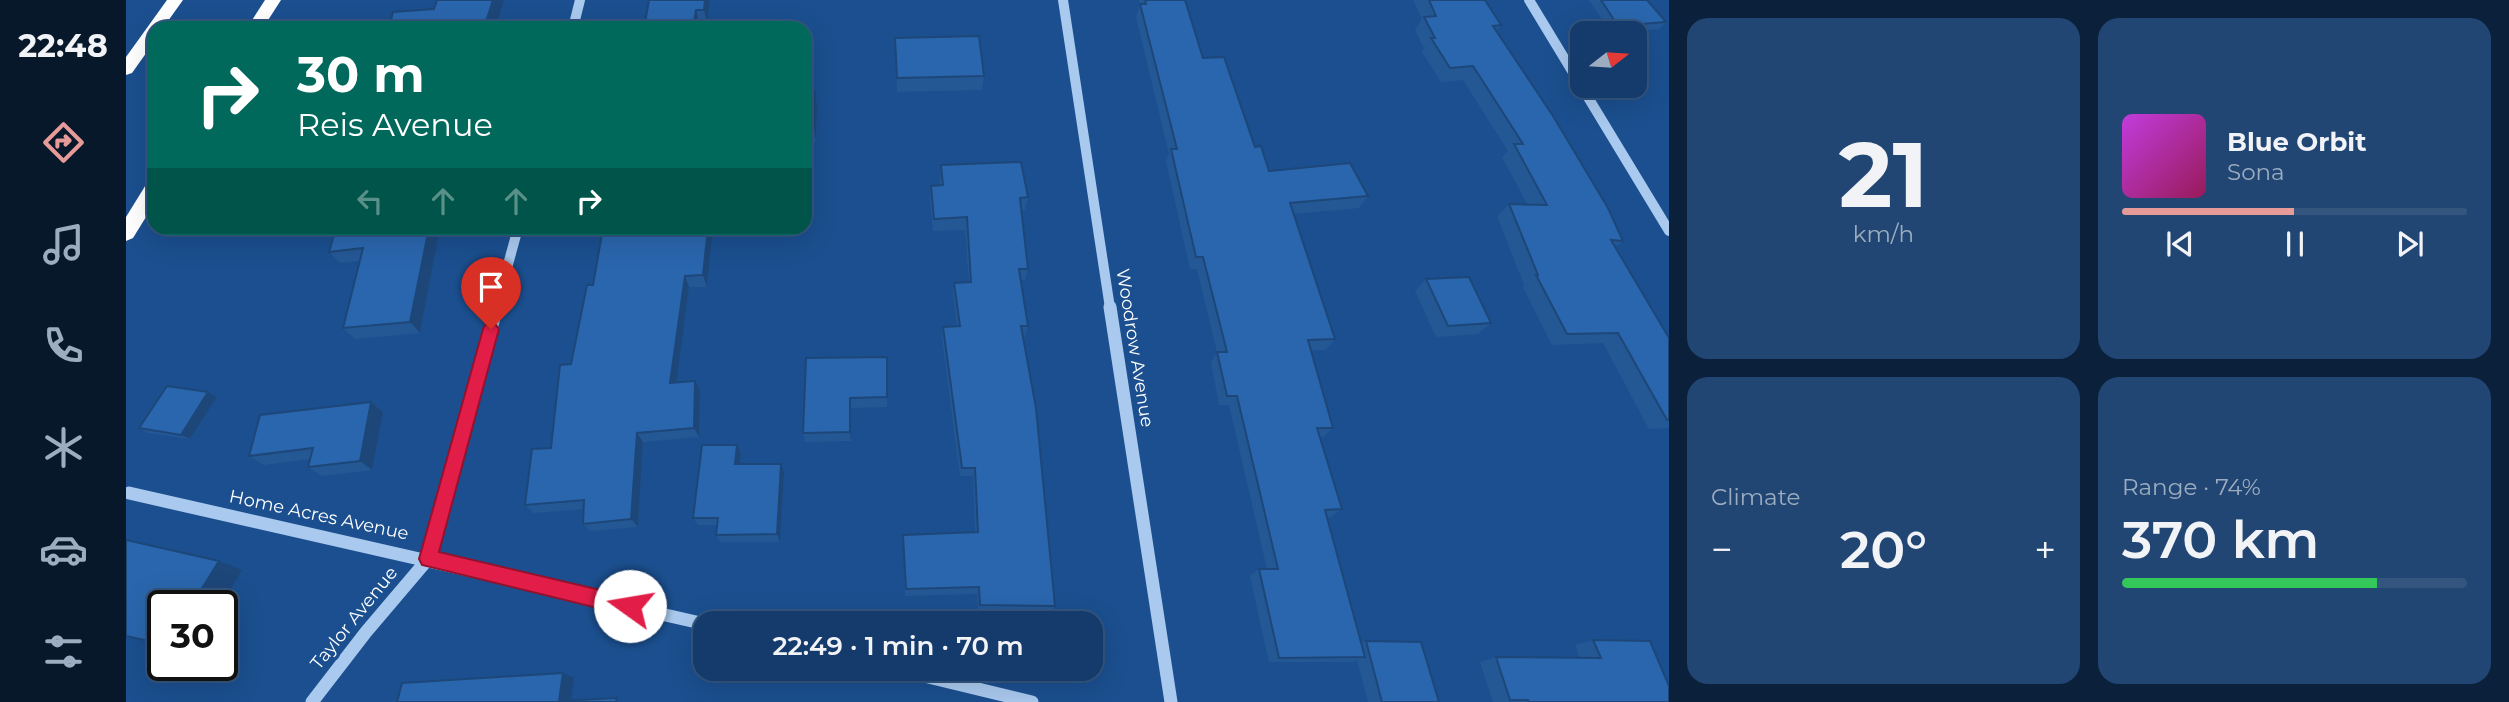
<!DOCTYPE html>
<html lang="en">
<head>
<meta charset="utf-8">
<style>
	body { margin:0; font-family:Montserrat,sans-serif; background:#214673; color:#f1f3f6; height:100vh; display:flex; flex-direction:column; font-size:26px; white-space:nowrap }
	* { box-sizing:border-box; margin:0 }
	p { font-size:23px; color:#9dadc1 }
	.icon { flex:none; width:38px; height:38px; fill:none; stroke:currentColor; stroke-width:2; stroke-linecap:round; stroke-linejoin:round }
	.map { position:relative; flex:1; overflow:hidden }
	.sheet { display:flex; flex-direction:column; gap:18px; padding:18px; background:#0b203b; width:840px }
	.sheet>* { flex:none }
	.hud { position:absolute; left:21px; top:21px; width:665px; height:214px; border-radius:21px; box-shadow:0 7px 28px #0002,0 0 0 2px #33557e; background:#00695c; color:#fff; overflow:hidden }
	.needle { width:46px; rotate:73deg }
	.buttons { position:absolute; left:1444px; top:21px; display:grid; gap:14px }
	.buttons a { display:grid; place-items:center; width:77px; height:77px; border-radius:14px; background:#143b6b; box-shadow:0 7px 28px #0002,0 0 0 2px #33557e; font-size:35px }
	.speed { position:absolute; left:21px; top:590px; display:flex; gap:14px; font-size:35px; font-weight:700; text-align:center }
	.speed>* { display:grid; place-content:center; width:91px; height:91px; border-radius:50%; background:#143b6b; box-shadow:0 7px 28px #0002,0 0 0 2px #33557e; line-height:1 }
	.speed .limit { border:4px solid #111; border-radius:10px; background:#fff; color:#111 }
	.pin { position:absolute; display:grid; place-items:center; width:60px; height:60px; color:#fff; margin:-72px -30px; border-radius:50% 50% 50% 0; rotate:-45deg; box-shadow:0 0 7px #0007 }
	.pin .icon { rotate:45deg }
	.me { position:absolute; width:77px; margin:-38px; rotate:283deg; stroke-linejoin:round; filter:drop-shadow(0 0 5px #0008) }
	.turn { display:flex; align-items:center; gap:24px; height:147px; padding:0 35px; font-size:32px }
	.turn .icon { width:91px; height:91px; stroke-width:2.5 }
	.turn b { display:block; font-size:49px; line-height:60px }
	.lanes { display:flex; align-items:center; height:66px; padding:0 35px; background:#0003; justify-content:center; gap:35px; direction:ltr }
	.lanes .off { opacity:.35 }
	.big { font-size:52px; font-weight:600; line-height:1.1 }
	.sheet .widget { flex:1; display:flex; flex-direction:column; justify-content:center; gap:10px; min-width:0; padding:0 24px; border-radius:21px; background:#214673 }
	.sheet .dial { align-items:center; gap:0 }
	.dial b { font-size:91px; line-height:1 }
	.song { display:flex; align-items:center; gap:21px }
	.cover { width:84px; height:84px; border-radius:10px; background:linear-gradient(135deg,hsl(290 70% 55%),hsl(330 70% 35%)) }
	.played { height:7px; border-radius:4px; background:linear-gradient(90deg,#e69b98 50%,#33557e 50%) }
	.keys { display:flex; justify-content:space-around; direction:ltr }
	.heat { display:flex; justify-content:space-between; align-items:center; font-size:38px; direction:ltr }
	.charge { height:10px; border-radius:5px; background:linear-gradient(90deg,#34c759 74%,#33557e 0) }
	.sheet .tiles { flex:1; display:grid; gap:18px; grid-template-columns:repeat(2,1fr) }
	.trip { position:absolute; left:567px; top:611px; width:410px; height:70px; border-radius:21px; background:#143b6b; box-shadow:0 7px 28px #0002,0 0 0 2px #33557e; font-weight:600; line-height:70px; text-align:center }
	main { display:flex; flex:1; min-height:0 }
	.tab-bar { display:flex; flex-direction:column; width:126px; justify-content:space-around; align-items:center; background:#08182b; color:#9dadc1 }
	.tab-bar .icon { width:49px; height:49px }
	.tab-bar .current { color:#e69b98 }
	.tab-bar b { font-size:32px; color:#f1f3f6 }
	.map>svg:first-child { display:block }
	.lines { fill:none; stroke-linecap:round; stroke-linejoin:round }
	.minor-far1 { stroke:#a9c9ee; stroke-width:10 }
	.minor { stroke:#a9c9ee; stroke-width:13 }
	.highway { fill:#fff; fill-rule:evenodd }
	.wall { fill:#245895 }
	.shaded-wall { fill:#1d4779 }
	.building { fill:#2a66ad; stroke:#1d4779; stroke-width:2 }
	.route { fill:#e11d48; stroke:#92132f; stroke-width:2 }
	.labels { text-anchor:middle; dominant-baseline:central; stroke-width:7; stroke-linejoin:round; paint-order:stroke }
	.street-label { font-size:18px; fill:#fff; stroke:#1b4f8f }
</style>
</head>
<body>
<main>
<nav class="tab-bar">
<b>22:48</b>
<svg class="icon current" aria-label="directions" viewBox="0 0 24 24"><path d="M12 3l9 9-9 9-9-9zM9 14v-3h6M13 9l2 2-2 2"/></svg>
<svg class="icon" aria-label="music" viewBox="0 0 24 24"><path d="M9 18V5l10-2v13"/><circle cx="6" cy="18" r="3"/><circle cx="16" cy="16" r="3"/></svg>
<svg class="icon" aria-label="phone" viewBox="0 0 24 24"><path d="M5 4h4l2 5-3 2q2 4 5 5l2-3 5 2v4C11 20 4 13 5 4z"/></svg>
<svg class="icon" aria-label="climate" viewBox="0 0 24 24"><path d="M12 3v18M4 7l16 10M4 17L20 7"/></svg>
<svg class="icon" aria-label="car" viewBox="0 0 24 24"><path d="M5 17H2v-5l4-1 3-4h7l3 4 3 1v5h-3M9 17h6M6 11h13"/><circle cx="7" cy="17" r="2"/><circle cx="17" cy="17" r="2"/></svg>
<svg class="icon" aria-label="filters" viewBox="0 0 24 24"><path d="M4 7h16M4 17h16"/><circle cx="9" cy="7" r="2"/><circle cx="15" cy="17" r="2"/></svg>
</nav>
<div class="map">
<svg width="1543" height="702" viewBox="0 0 1543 702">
	<rect width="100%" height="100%" fill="#1b4f8f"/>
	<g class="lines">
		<g class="minor-far1">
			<polyline points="937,0 984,308"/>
			<polyline points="1403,0 1543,231"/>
			<polyline points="447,28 454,0"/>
			<polyline points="370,308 392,228"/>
		</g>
		<g class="minor">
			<polyline points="984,307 1045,702"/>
			<polyline points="3,493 579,624"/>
			<polyline points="765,668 906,702"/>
			<polyline points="186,702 240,632 302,559 371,307"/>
		</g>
		<g class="highway">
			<polygon points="41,0 57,0 37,28 28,28 28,42 6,73 0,75 0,57"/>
			<polygon points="139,0 155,0 137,28 121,28"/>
			<polygon points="28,181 28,204 7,238 0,241 0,217 21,183"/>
		</g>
	</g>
	<g class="wall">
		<polygon points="523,0 584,0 581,24 573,24"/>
		<polygon points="1013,0 1059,0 1077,58 1143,171 1242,196 1233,208 1167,214 1209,339 1200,350 1185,350 1207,428 1197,437 1194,437 1216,509 1205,517 1201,517 1235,643 1240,641 1313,702 1242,702 1231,660 1227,662 1143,662 1124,576 1133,569 1141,569 1103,405 1093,405 1085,362 1091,352 1071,269 1064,269 1040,161 1043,154 1010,17 1013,8"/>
		<polygon points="1287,0 1359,0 1375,25 1370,31 1497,241 1489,247 1543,338 1543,428 1523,429 1477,343 1426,345 1397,287 1398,285 1371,216 1383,204 1401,204 1376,157 1382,151 1337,80 1315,82 1296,52 1298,48 1289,30 1296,19"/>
		<polygon points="1463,0 1521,0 1540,22 1533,29 1485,33"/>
		<polygon points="769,38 858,76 856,90 771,92"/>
		<polygon points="689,91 691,105 690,142 679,142 679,92"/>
		<polygon points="815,165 902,197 899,210 895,210 902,269 899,280 895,280 902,326 899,337 897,337 929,606 925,612 852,611 851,594 779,596 777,543 849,532 847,476 834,476 816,338 817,327 831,326 827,294 828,283 843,282 839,230 807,231 804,198 805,186 814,185"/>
		<polygon points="210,228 314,228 294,333 229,339 217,328 234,261 214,263 203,252"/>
		<polygon points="587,228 581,287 563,287 550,382 574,391 573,437 517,442 512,527 464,531 457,524 458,509 408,513 399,505 425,448 467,285"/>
		<polygon points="1300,279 1365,323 1352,334 1310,337 1289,291"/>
		<polygon points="761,357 761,407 725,408 725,441 679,442 677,433"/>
		<polygon points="91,397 64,439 22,433 13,428"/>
		<polygon points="245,402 257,412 246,470 196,476 182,467 184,459 138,465 123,456"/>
		<polygon points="611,445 615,454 614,464 658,473 654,542 594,542 590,535 591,525 572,525 567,518"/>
		<polygon points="1467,640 1543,702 1367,702 1354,662 1370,657 1454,658 1449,645"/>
	</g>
	<g class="shaded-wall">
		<polygon points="367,0 378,0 369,28 358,28"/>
		<polygon points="579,0 584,0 581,24 578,10"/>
		<polygon points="570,10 573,24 573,28 567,28"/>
		<polygon points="689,91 691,105 690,142 688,129"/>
		<polygon points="303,228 314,228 294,333 284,322"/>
		<polygon points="582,228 587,228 581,287 577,275"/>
		<polygon points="559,276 563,287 549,393 544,383"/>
		<polygon points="569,381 574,391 573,437 568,428"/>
		<polygon points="82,392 91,397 64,439 55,435"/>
		<polygon points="724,398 725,408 725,441 724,432"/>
		<polygon points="245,402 257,412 246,470 234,461"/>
		<polygon points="511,433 517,442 512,527 505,519"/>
		<polygon points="611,445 615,454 613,473 609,464"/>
		<polygon points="655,464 658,473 654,542 651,534"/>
		<polygon points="93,561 116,570 95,606 65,606"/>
		<polygon points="437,673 448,678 445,702 433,701"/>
	</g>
	<g class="building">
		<polygon points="311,0 367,0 358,28 247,28 263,27 267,12 308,9"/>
		<polygon points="523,0 579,0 578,10 570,10 567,28 518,28"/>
		<polygon points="1019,0 1059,0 1077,58 1098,57 1129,147 1135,146 1143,171 1224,163 1242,196 1164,203 1209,339 1182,340 1207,428 1191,428 1216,509 1199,510 1239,657 1153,658 1133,569 1152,569 1111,396 1101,396 1091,352 1101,352 1077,257 1070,257 1045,149 1051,149 1014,4 1020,4"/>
		<polygon points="1303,0 1359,0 1375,25 1367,26 1427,116 1482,208 1497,241 1485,240 1543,338 1543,420 1541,420 1492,333 1441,334 1410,275 1412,275 1383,204 1421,205 1388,144 1397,144 1347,66 1324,68 1305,38 1309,38 1298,17 1310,16"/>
		<polygon points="1475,0 1521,0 1540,22 1492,26"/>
		<polygon points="853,36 858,76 771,78 769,38"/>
		<polygon points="689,91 688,129 679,129 679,92"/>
		<polygon points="895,162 902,197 894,198 902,269 893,269 902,326 895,326 910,408 929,606 854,605 853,587 780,589 777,535 852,532 849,468 836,468 817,327 834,326 828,283 845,282 841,217 808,219 805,186 817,185 815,165"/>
		<polygon points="210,228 303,228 284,322 217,328 237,248 203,252"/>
		<polygon points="477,228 582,228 577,275 559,276 544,383 569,381 568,428 511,433 505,519 457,524 458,500 399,505 406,449 425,448 434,365 445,364 461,285 467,285"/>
		<polygon points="1343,277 1365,323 1322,326 1300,279"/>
		<polygon points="761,357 761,397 724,398 724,432 677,433 680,358"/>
		<polygon points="41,386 82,392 55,435 13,428"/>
		<polygon points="245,402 234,461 182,467 187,448 123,456 134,415"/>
		<polygon points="576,445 611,445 609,464 655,464 651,534 590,535 592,518 567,518"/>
		<polygon points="0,540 93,561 65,606 37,606 37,644 0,636"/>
		<polygon points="1467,640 1524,641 1543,686 1543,702 1403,702 1402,700 1384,700 1370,657 1475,658"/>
		<polygon points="1240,641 1295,642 1313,702 1256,702"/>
		<polygon points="437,673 433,701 491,698 490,702 271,702 276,683"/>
	</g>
	<polygon class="route" points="365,323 370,325 373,329 313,552 504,597 510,600 513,606 510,613 504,616 296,565 293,559 357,329 359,325"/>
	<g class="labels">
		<g class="street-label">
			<text transform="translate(1009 348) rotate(81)">Woodrow Avenue</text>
			<text transform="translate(193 515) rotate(12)">Home Acres Avenue</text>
			<text transform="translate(228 618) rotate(-51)">Taylor Avenue</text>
		</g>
	</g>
</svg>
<div class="buttons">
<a><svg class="needle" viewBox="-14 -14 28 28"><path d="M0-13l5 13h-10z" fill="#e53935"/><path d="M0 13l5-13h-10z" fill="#9dadc1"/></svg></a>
</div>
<div class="speed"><div class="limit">30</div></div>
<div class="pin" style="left:365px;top:329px;background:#d93025"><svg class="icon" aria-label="arrive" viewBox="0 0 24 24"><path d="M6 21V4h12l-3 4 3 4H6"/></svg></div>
<svg class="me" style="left:504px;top:606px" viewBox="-20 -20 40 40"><circle r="19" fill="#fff"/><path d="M0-13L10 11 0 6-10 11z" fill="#e11d48"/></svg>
<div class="trip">22:49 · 1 min · 70 m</div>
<div class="hud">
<div class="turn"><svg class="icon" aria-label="right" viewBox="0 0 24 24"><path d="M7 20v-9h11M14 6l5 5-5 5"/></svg><div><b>30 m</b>Reis Avenue</div></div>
<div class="lanes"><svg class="icon off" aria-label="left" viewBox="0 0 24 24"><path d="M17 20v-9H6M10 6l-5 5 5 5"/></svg><svg class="icon off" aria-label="ahead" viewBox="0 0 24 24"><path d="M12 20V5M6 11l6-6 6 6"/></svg><svg class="icon off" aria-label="ahead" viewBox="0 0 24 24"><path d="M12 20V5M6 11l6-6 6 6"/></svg><svg class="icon" aria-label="right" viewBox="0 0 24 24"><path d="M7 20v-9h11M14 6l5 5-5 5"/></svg></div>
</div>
</div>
<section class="sheet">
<div class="tiles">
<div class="widget dial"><b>21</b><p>km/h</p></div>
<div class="widget">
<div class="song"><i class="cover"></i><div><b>Blue Orbit</b><p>Sona</p></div></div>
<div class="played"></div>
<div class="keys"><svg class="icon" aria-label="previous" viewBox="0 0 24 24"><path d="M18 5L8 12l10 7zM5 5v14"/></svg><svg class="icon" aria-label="pause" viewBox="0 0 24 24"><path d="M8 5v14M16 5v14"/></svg><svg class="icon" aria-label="next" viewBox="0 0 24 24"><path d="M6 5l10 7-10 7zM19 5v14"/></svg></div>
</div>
<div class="widget"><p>Climate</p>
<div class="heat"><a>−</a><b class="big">20°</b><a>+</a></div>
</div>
<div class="widget"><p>Range · 74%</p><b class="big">370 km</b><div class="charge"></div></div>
</div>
</section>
</main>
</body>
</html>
